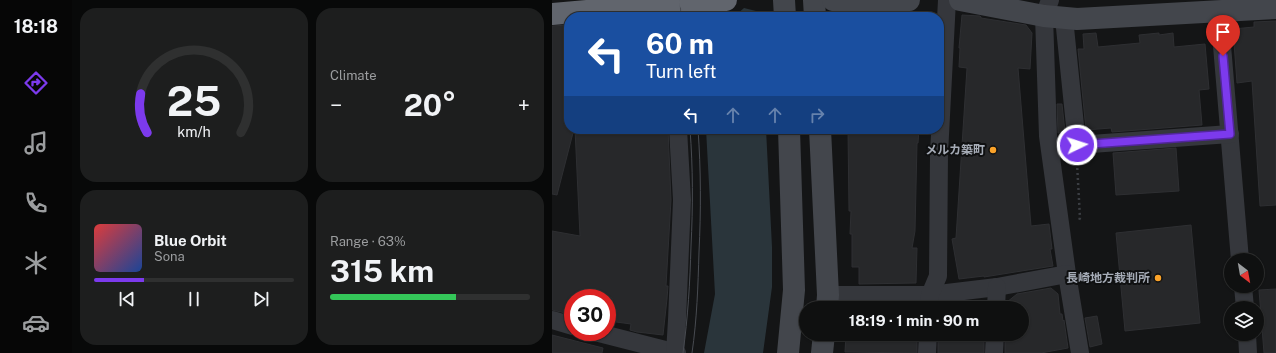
<!DOCTYPE html>
<html lang="en">
<head>
<meta charset="utf-8">
<style>
	body { margin:0; font-family:"Public Sans","Noto Sans JP",sans-serif; background:#1d1e1e; color:#f1f3f6; height:100vh; display:flex; flex-direction:column; font-size:15px; white-space:nowrap }
	* { box-sizing:border-box; margin:0 }
	p { font-size:13px; color:#9b9d9f }
	.icon { flex:none; width:22px; height:22px; fill:none; stroke:currentColor; stroke-width:2; stroke-linecap:round; stroke-linejoin:round }
	.map { position:relative; flex:1; overflow:hidden }
	.side { display:flex; flex-direction:column; gap:8px; padding:8px; background:#080909; width:480px }
	.side>* { flex:none }
	.top-card { position:absolute; left:12px; top:12px; width:380px; height:122px; border-radius:16px; box-shadow:0 1px 3px #0004,0 0 0 1px #2f3030; background:#1a4fa0; color:#fff; overflow:hidden }
	.needle { width:26px; rotate:149deg }
	.fabs { position:absolute; left:672px; top:253px; display:grid; gap:8px }
	.fabs a { display:grid; place-items:center; width:40px; height:40px; border-radius:50%; background:#0f1010; box-shadow:0 1px 3px #0004,0 0 0 1px #2f3030; font-size:20px }
	.speed { position:absolute; left:12px; top:289px; display:flex; gap:8px; font-size:20px; font-weight:700; text-align:center }
	.speed>* { display:grid; place-content:center; width:52px; height:52px; border-radius:50%; background:#0f1010; box-shadow:0 1px 3px #0004,0 0 0 1px #2f3030; line-height:1 }
	.speed .limit { border:6px solid #d22; background:#fff; color:#111 }
	.pin { position:absolute; display:grid; place-items:center; width:34px; height:34px; color:#fff; margin:-41px -17px; border-radius:50% 50% 50% 0; rotate:-45deg; box-shadow:0 0 4px #0007 }
	.pin .icon { rotate:45deg }
	.me { position:absolute; width:44px; margin:-22px; rotate:86deg; stroke-linejoin:round; filter:drop-shadow(0 0 3px #0008) }
	.turn { display:flex; align-items:center; gap:14px; height:84px; padding:0 16px; font-size:18px }
	.turn .icon { width:52px; height:52px; stroke-width:2.5 }
	.turn b { display:block; font-size:28px; line-height:34px }
	.lanes { display:flex; align-items:center; height:38px; padding:0 16px; background:#0003; justify-content:center; gap:20px; direction:ltr }
	.lanes .off { opacity:.35 }
	.big { font-size:30px; font-weight:700; line-height:1.1 }
	.side .tile { flex:1; display:flex; flex-direction:column; justify-content:center; gap:6px; min-width:0; padding:0 14px; border-radius:16px; background:#1d1e1e }
	.side .dial { align-items:center; gap:0 }
	.dial svg { height:104px; overflow:visible; fill:none; stroke:#2f3030; stroke-width:7; stroke-linecap:round; text-anchor:middle }
	.dial text { fill:#f1f3f6; stroke:none }
	.song { display:flex; align-items:center; gap:12px }
	.cover { width:48px; height:48px; border-radius:6px; background:linear-gradient(135deg,hsl(0 70% 55%),hsl(220 70% 35%)) }
	.played { height:4px; border-radius:2px; background:linear-gradient(90deg,#7c3aed 25%,#2f3030 25%) }
	.keys { display:flex; justify-content:space-around; direction:ltr }
	.heat { display:flex; justify-content:space-between; align-items:center; font-size:22px; direction:ltr }
	.charge { height:6px; border-radius:3px; background:linear-gradient(90deg,#34c759 63%,#2f3030 0) }
	.side .tiles { flex:1; display:grid; gap:8px; grid-template-columns:repeat(2,1fr) }
	.trip { position:absolute; left:247px; top:301px; width:230px; height:40px; border-radius:20px; background:#0f1010; box-shadow:0 1px 3px #0004,0 0 0 1px #2f3030; font-weight:700; line-height:40px; text-align:center }
	main { display:flex; flex:1; min-height:0 }
	.tabs { display:flex; flex-direction:column; width:72px; justify-content:space-around; align-items:center; background:#060606; color:#9b9d9f }
	.tabs .icon { width:28px; height:28px }
	.tabs .active { color:#7c3aed }
	.tabs b { font-size:18px; color:#f1f3f6 }
	.map>svg:first-child { display:block }
	.water { fill:#2a353b }
	.pier { fill:#141516 }
	.building { fill:#27282a; stroke:#2e2f32 }
	.lines { fill:none; stroke-linecap:round; stroke-linejoin:round }
	.path { stroke:#3b3e43; stroke-width:2.5; stroke-dasharray:2 3; stroke-linecap:butt }
	.street { stroke:#35373c; stroke-width:18 }
	.secondary { stroke:#43464c; stroke-width:22 }
	.highway { stroke:#61656d; stroke-width:22 }
	.tram { stroke:#484b51; stroke-width:1 }
	.highway-bridge { stroke:#61656d; stroke-width:22 }
	.route-casing { stroke:#51269a; stroke-width:10 }
	.route { stroke:#7c3aed; stroke-width:7 }
	.poi-dot { fill:#faa229; stroke:#0f1011; stroke-width:1.5 }
	.labels { text-anchor:middle; dominant-baseline:central; stroke-width:4; stroke-linejoin:round; paint-order:stroke }
	.poi-label { font-size:12px; font-weight:bold; fill:#a6acb7; stroke:#0f1011; text-anchor:end }
</style>
</head>
<body>
<main>
<nav class="tabs">
<b>18:18</b>
<svg class="icon active" aria-label="directions" viewBox="0 0 24 24"><path d="M12 3l9 9-9 9-9-9zM9 14v-3h6M13 9l2 2-2 2"/></svg>
<svg class="icon" aria-label="music" viewBox="0 0 24 24"><path d="M9 18V5l10-2v13"/><circle cx="6" cy="18" r="3"/><circle cx="16" cy="16" r="3"/></svg>
<svg class="icon" aria-label="phone" viewBox="0 0 24 24"><path d="M5 4h4l2 5-3 2q2 4 5 5l2-3 5 2v4C11 20 4 13 5 4z"/></svg>
<svg class="icon" aria-label="climate" viewBox="0 0 24 24"><path d="M12 3v18M4 7l16 10M4 17L20 7"/></svg>
<svg class="icon" aria-label="car" viewBox="0 0 24 24"><path d="M5 17H2v-5l4-1 3-4h7l3 4 3 1v5h-3M9 17h6M6 11h13"/><circle cx="7" cy="17" r="2"/><circle cx="17" cy="17" r="2"/></svg>
</nav>
<section class="side">
<div class="tiles">
<div class="tile dial"><svg viewBox="0 0 100 80">
<path d="M14 69A42 42 0 1 1 86 69"/>
<path d="M14 69A42 42 0 0 1 9 39" stroke="#7c3aed"/>
<text x="50" y="56" font-size="32" font-weight="700">25</text>
<text x="50" y="72" font-size="11">km/h</text>
</svg></div>
<div class="tile"><p>Climate</p>
<div class="heat"><a>−</a><b class="big">20°</b><a>+</a></div>
</div>
<div class="tile">
<div class="song"><i class="cover"></i><div><b>Blue Orbit</b><p>Sona</p></div></div>
<div class="played"></div>
<div class="keys"><svg class="icon" aria-label="previous" viewBox="0 0 24 24"><path d="M18 5L8 12l10 7zM5 5v14"/></svg><svg class="icon" aria-label="pause" viewBox="0 0 24 24"><path d="M8 5v14M16 5v14"/></svg><svg class="icon" aria-label="next" viewBox="0 0 24 24"><path d="M6 5l10 7-10 7zM19 5v14"/></svg></div>
</div>
<div class="tile"><p>Range · 63%</p><b class="big">315 km</b><div class="charge"></div></div>
</div>
</section>
<div class="map">
<svg width="724" height="353" viewBox="0 0 724 353">
	<rect width="100%" height="100%" fill="#141516"/>
	<g class="water">
		<polygon points="147,0 207,0 207,17 148,17"/>
		<polygon points="154,129 214,129 220,247 220,287 211,353 152,353 163,294"/>
	</g>
	<polygon class="pier" points="145,0 207,0 207,15 204,11 192,8 184,15 171,15 164,11 146,13"/>
	<g class="building">
		<polygon points="410,15 428,16 429,17 429,18 474,25 480,33 478,69 466,68 479,226 497,224 500,249 498,249 501,266 432,277 432,276 407,279 400,239 404,238 415,68 407,67 408,48 407,48"/>
		<polygon points="724,21 724,205 708,206 700,81 685,83 681,29 702,27 702,22"/>
		<polygon points="17,25 17,129 22,129 5,195 0,194 0,26"/>
		<polygon points="544,33 546,47 588,43 587,35 607,33 607,35 621,33 622,47 653,44 657,89 647,90 650,125 560,132 559,128 534,130 526,49 532,49 531,34"/>
		<polygon points="505,104 510,104 513,132 506,133"/>
		<polygon points="23,129 116,129 119,200 114,286 116,286 115,299 111,335 85,332 78,330 79,324 57,321 60,298 21,298 21,305 18,314 0,310 0,231 28,236"/>
		<polygon points="296,129 367,129 366,143 365,143 363,231 360,248 365,248 364,283 307,284 307,267 300,267 300,234 298,234 299,211 297,211"/>
		<polygon points="624,148 627,191 564,195 561,153"/>
		<polygon points="639,225 648,323 573,331 564,233"/>
		<polygon points="499,288 506,294 508,314 510,314 511,321 512,320 516,348 489,353 453,353 453,334 470,334 470,308 455,308 455,302 465,294"/>
		<polygon points="724,289 724,353 712,353 707,290"/>
		<polygon points="545,316 550,344 538,347 533,318"/>
		<polygon points="294,334 365,334 365,353 293,352"/>
		<rect x="386" y="334" width="46" height="19"/>
		<polygon points="0,335 51,348 50,353 0,353"/>
	</g>
	<g class="lines">
		<polyline class="path" points="525,163 528,218 526,222"/>
		<g class="street">
			<polyline points="498,0 492,16 496,136 515,274 528,353"/>
			<polyline points="667,10 688,260"/>
			<polyline points="512,18 525,145 678,134"/>
			<polyline points="691,286 693,308"/>
			<polyline points="276,295 378,295 445,287 515,274"/>
			<polyline points="377,308 378,295 386,276 387,154 395,0"/>
			<polyline points="444,308 445,287"/>
			<polyline points="0,320 21,326"/>
			<polyline points="43,332 125,353"/>
			<polyline points="695,334 696,353"/>
			<polyline points="123,353 125,320 130,200 126,129"/>
			<polyline points="375,353 376,334"/>
			<polyline points="442,353 443,334"/>
		</g>
		<g class="secondary">
			<polyline points="232,0 233,17"/>
			<polyline points="262,0 263,17"/>
			<polyline points="281,0 314,3 357,0"/>
			<polyline points="408,0 492,16 525,19 724,8"/>
			<polyline points="268,129 276,295 275,308"/>
			<polyline points="236,353 242,290 237,129"/>
			<polyline points="270,353 272,334"/>
		</g>
		<polyline class="highway" points="0,14 138,2"/>
		<g class="tram">
			<polyline points="128,0 129,17"/>
			<polyline points="138,0 139,17"/>
			<path d="M131,353c5,-36 7,-71 8,-107 2,-39 2,-78 -1,-117"/>
			<path d="M140,353c5,-34 6,-67 7,-101 2,-41 2,-82 -1,-123"/>
		</g>
		<polyline class="highway-bridge" points="138,2 174,0"/>
	</g>
	<g class="lines">
		<g class="route-casing">
			<polyline id="route" points="525,145 678,134 671,56"/>
		</g>
		<use href="#route" class="route"/>
	</g>
	<g class="poi-dot">
		<circle cx="441" cy="150" r="4"/>
		<circle cx="606" cy="278" r="4"/>
	</g>
	<g class="labels">
		<g class="poi-label">
			<text x="433" y="150">メルカ築町</text>
			<text x="598" y="278">長崎地方裁判所</text>
		</g>
	</g>
</svg>
<div class="fabs">
<a><svg class="needle" viewBox="-14 -14 28 28"><path d="M0-13l5 13h-10z" fill="#e53935"/><path d="M0 13l5-13h-10z" fill="#9b9d9f"/></svg></a>
<a><svg class="icon" aria-label="layers" viewBox="0 0 24 24"><path d="M12 4l9 5-9 5-9-5zM3 14l9 5 9-5"/></svg></a>
</div>
<div class="speed"><div class="limit">30</div></div>
<div class="pin" style="left:671px;top:56px;background:#d93025"><svg class="icon" aria-label="arrive" viewBox="0 0 24 24"><path d="M6 21V4h12l-3 4 3 4H6"/></svg></div>
<svg class="me" style="left:525px;top:145px" viewBox="-20 -20 40 40"><circle r="17" fill="#7c3aed" stroke="#fff" stroke-width="3"/><path d="M0-11L8 9 0 5-8 9z" fill="#fff"/></svg>
<div class="trip">18:19 · 1 min · 90 m</div>
<div class="top-card">
<div class="turn"><svg class="icon" aria-label="left" viewBox="0 0 24 24"><path d="M17 20v-9H6M10 6l-5 5 5 5"/></svg><div><b>60 m</b>Turn left</div></div>
<div class="lanes"><svg class="icon" aria-label="left" viewBox="0 0 24 24"><path d="M17 20v-9H6M10 6l-5 5 5 5"/></svg><svg class="icon off" aria-label="ahead" viewBox="0 0 24 24"><path d="M12 20V5M6 11l6-6 6 6"/></svg><svg class="icon off" aria-label="ahead" viewBox="0 0 24 24"><path d="M12 20V5M6 11l6-6 6 6"/></svg><svg class="icon off" aria-label="right" viewBox="0 0 24 24"><path d="M7 20v-9h11M14 6l5 5-5 5"/></svg></div>
</div>
</div>
</main>
</body>
</html>
